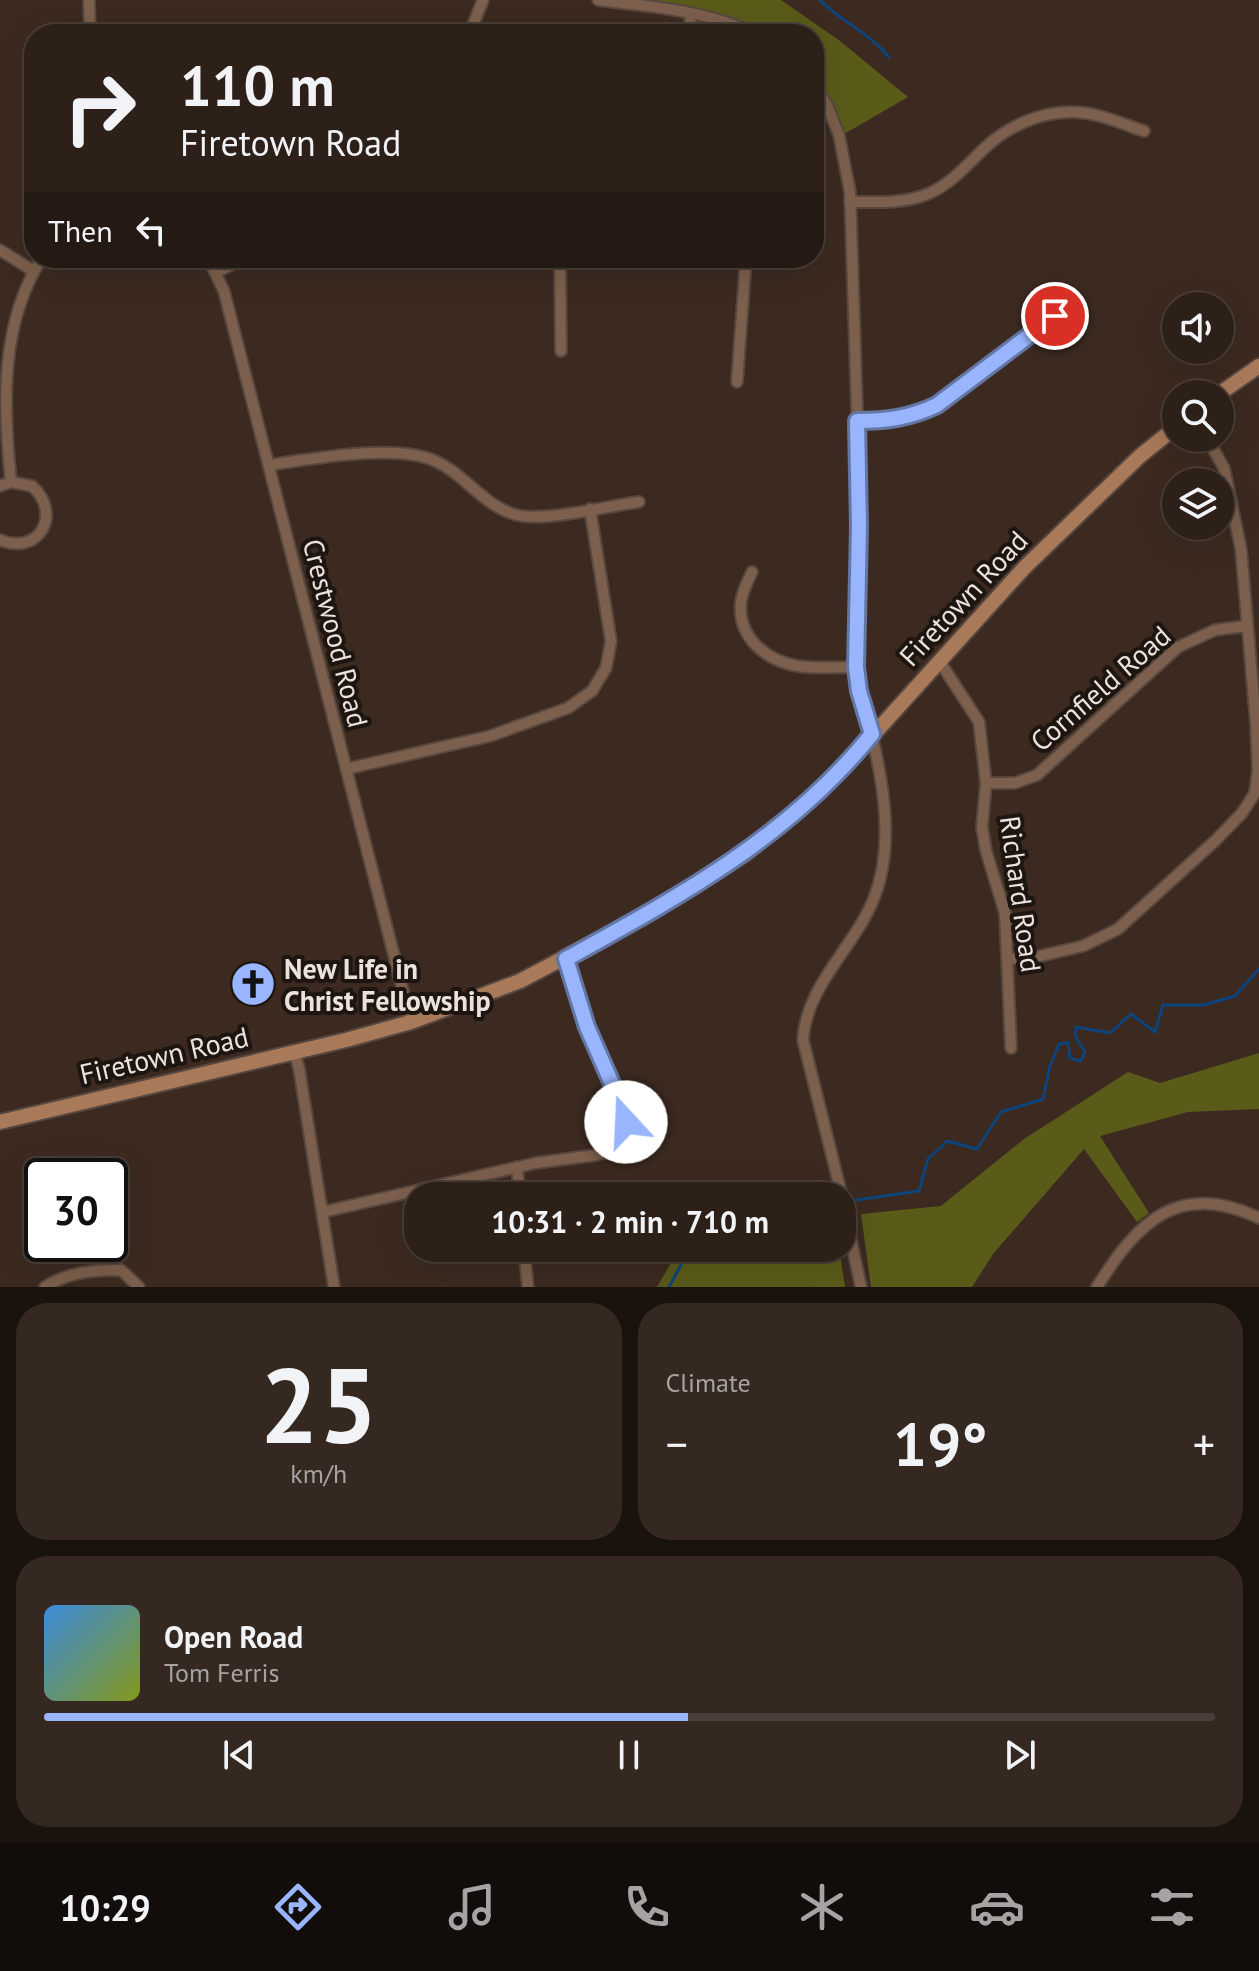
<!DOCTYPE html>
<html lang="en">
<head>
<meta charset="utf-8">
<style>
	body { margin:0; font-family:"PT Sans",sans-serif; background:#352821; color:#f1f3f6; height:100vh; display:flex; flex-direction:column; font-size:30px; white-space:nowrap }
	* { box-sizing:border-box; margin:0 }
	p { font-size:26px; color:#a7a3a2 }
	.icon { flex:none; width:44px; height:44px; fill:none; stroke:currentColor; stroke-width:2; stroke-linecap:round; stroke-linejoin:round }
	.map { position:relative; height:1287px; overflow:hidden }
	.drawer { display:flex; flex-direction:column; gap:16px; padding:16px; background:#19120d; flex:1 }
	.drawer>* { flex:none }
	.top-card { position:absolute; left:24px; top:24px; width:800px; height:244px; border-radius:32px; box-shadow:0 8px 32px #0002,0 0 0 2px #483e37; background:#2d2018; color:#f1f3f6; overflow:hidden }
	.buttons { position:absolute; left:1162px; top:292px; display:grid; gap:16px }
	.buttons a { display:grid; place-items:center; width:72px; height:72px; border-radius:50%; background:#2d2018; box-shadow:0 8px 32px #0002,0 0 0 2px #483e37; font-size:40px }
	.speed { position:absolute; left:24px; top:1158px; display:flex; gap:16px; font-size:40px; font-weight:700; text-align:center }
	.speed>* { display:grid; place-content:center; width:104px; height:104px; border-radius:50%; background:#2d2018; box-shadow:0 8px 32px #0002,0 0 0 2px #483e37; line-height:1 }
	.speed .limit { border:4px solid #111; border-radius:12px; background:#fff; color:#111 }
	.pin { position:absolute; display:grid; place-items:center; width:68px; height:68px; color:#fff; margin:-34px; border:4px solid #fff; border-radius:50%; box-shadow:0 2px 8px #0007 }
	.me { position:absolute; width:88px; margin:-44px; rotate:340deg; stroke-linejoin:round; filter:drop-shadow(0 0 6px #0008) }
	.turn { display:flex; align-items:center; gap:28px; height:168px; padding:0 24px; font-size:36px }
	.turn .icon { width:104px; height:104px; stroke-width:2.5 }
	.turn b { display:block; font-size:56px; line-height:68px }
	.then { display:flex; align-items:center; height:76px; padding:0 24px; background:#0003; gap:16px; font-size:30px }
	.big { font-size:60px; font-weight:600; line-height:1.1 }
	.drawer .widget { flex:1; display:flex; flex-direction:column; justify-content:center; gap:12px; min-width:0; padding:0 28px; border-radius:32px; background:#352821 }
	.drawer .dial { align-items:center; gap:0 }
	.dial b { font-size:104px; line-height:1 }
	.song { display:flex; align-items:center; gap:24px }
	.cover { width:96px; height:96px; border-radius:12px; background:linear-gradient(135deg,hsl(210 70% 55%),hsl(70 70% 35%)) }
	.played { height:8px; border-radius:4px; background:linear-gradient(90deg,#99b5fd 55%,#483e37 55%) }
	.keys { display:flex; justify-content:space-around; direction:ltr }
	.heat { display:flex; justify-content:space-between; align-items:center; font-size:44px; direction:ltr }
	.drawer .tiles { flex:1; display:grid; gap:16px; grid-template-columns:1fr 1fr }
	.widget:last-child { grid-column:span 2 }
	.trip { position:absolute; left:404px; top:1182px; width:452px; height:80px; border-radius:32px; background:#2d2018; box-shadow:0 8px 32px #0002,0 0 0 2px #483e37; font-weight:600; line-height:80px; text-align:center }
	.menu { display:flex; height:128px; justify-content:space-around; align-items:center; background:#120d0a; color:#a7a3a2 }
	.menu .icon { width:56px; height:56px }
	.menu .on { color:#99b5fd }
	.menu b { font-size:36px; color:#f1f3f6 }
	.map>svg:first-child { display:block }
	.green { fill:#5a5b19 }
	.lines { fill:none; stroke-linecap:round; stroke-linejoin:round }
	.stream { stroke:#0d447b; stroke-width:3 }
	.street-casing { stroke:#58473e; stroke-width:14 }
	.secondary-casing { stroke:#58473e; stroke-width:18 }
	.street { stroke:#7c5f4c; stroke-width:10 }
	.secondary { stroke:#a87a5a; stroke-width:14 }
	.route-casing { stroke:#6376a4; stroke-width:20 }
	.route { stroke:#99b5fd; stroke-width:14 }
	.labels { text-anchor:middle; dominant-baseline:central; stroke-width:8; stroke-linejoin:round; paint-order:stroke }
	.street-label { font-size:28px; fill:#ede2db; stroke:#1d1510 }
	.poi-label { font-size:28px; font-weight:bold; fill:#ede2db; stroke:#1d1510; text-anchor:start }
</style>
</head>
<body>
<div class="map">
<svg width="1259" height="1287" viewBox="0 0 1259 1287">
	<rect width="100%" height="100%" fill="#3c2a20"/>
	<g class="green">
		<polygon points="628,0 781,0 840,41 908,97 844,134 814,74 814,34 772,34 696,10"/>
		<polygon points="1259,1053 1259,1109 1188,1112 1100,1136 1149,1213 1137,1222 1084,1149 993,1254 972,1287 871,1287 861,1214 941,1206 1024,1139 1128,1072 1160,1083"/>
		<polygon points="680,1248 839,1248 845,1287 657,1287"/>
	</g>
	<g class="lines">
		<g class="stream">
			<path d="M820,0c21,22 50,33 69,57"/>
			<polyline points="856,1200 919,1191 928,1159 947,1141 977,1149 1001,1112 1043,1099 1050,1066 1059,1044 1068,1043 1070,1058 1081,1061 1085,1052 1075,1036 1076,1027 1110,1033 1131,1014 1155,1032 1163,1005 1204,1005 1235,996 1259,969"/>
			<polyline points="669,1287 690,1248"/>
		</g>
		<g class="street-casing">
			<g id="street">
				<polyline points="89,0 90,34"/>
				<path d="M598,0c53,7 109,10 157,34"/>
				<polyline points="470,32 483,0"/>
				<polyline points="689,34 691,13"/>
				<path d="M814,85l13,20 12,30 11,57 9,278 -3,197c2,22 10,40 14,60 13,54 25,118 4,171 -19,49 -68,87 -71,142l39,156"/>
				<path d="M850,202c27,0 55,2 80,-9 24,-11 38,-30 57,-47 25,-23 63,-38 98,-33 19,2 40,12 59,18"/>
				<polyline points="0,250 32,270"/>
				<polyline points="208,258 224,291 411,1022"/>
				<polyline points="560,258 561,351"/>
				<polyline points="217,272 245,258"/>
				<polyline points="737,382 746,258"/>
				<path d="M857,421c29,1 53,-3 80,-16l139,-105"/>
				<path d="M269,465c42,-6 128,-22 166,-4 30,13 49,46 82,54 28,7 90,-9 122,-13"/>
				<path d="M11,482c-8,-77 -11,-159 31,-224"/>
				<path d="M0,486l11,-4 21,4c31,28 7,70 -32,54"/>
				<path d="M752,572c-4,9 -10,20 -11,30 -4,35 25,59 57,64 19,3 39,1 58,1"/>
				<polyline points="940,662 979,722 986,783 982,827 986,851 1005,913 1011,1048"/>
				<polyline points="346,769 490,736 568,708 592,691 606,668 611,641 590,509"/>
				<polyline points="986,783 1015,783 1037,775 1178,647 1215,630 1246,626"/>
				<polyline points="1009,959 1040,956 1083,946 1118,929 1216,840 1242,813 1255,793 1258,770 1256,724 1241,549 1224,468 1207,438"/>
				<polyline points="294,1052 299,1068 334,1287"/>
				<polyline points="517,1167 520,1196"/>
				<polyline points="842,1198 861,1287"/>
				<polyline points="323,1212 536,1163 596,1155 612,1150 627,1136 621,1104 587,1027 566,959"/>
				<polyline points="524,1248 528,1287"/>
				<path d="M45,1287c23,-15 49,-17 76,-17l18,17"/>
				<path d="M1097,1287c41,-66 82,-107 162,-69"/>
			</g>
		</g>
		<g class="secondary-casing">
			<g id="secondary">
				<polyline points="1219,394 1259,366"/>
				<polyline points="0,1122 346,1040 411,1022 520,981 651,912 745,854 812,798 854,756 1024,568 1140,456 1176,427"/>
			</g>
		</g>
		<use href="#street" class="street"/>
		<use href="#secondary" class="secondary"/>
	</g>
	<g class="lines">
		<g class="route-casing">
			<path id="route" d="M626,1122l-5,-18 -34,-77 -21,-68c114,-63 223,-122 306,-225l-13,-43 -3,-24 3,-140 -2,-106c29,0 53,-3 80,-16l118,-89"/>
		</g>
		<use href="#route" class="route"/>
	</g>
	<defs>
		<g id="church-disc" transform="scale(2.3)"><circle r="9.5" fill="#99b5fd" stroke="#1d1510"/><path d="M-1.2-6h2.4v3.5h3.3v2.4h-3.3V6h-2.4V-.1h-3.3v-2.4h3.3Z" fill="#111"/></g>
	</defs>
	<g fill-rule="evenodd">
		<use href="#church-disc" x="253" y="984"/>
	</g>
	<g class="labels">
		<g class="street-label">
			<text transform="translate(963 598) rotate(-47)">Firetown Road</text>
			<text transform="translate(336 633) rotate(76)">Crestwood Road</text>
			<text transform="translate(1100 688) rotate(-41)">Cornfield Road</text>
			<text transform="translate(1021 894) rotate(82)">Richard Road</text>
			<text transform="translate(164 1055) rotate(-13)">Firetown Road</text>
		</g>
		<g class="poi-label">
			<text x="284" y="968">New Life in<tspan x="284" dy="32">Christ Fellowship</tspan></text>
		</g>
	</g>
</svg>
<div class="buttons">
<a><svg class="icon" aria-label="sound" viewBox="0 0 24 24"><path d="M4 9h4l5-4v14l-5-4H4zM17 9q2 3 0 6"/></svg></a>
<a><svg class="icon" aria-label="search" viewBox="0 0 24 24"><circle cx="10" cy="10" r="6"/><path d="M15 15l6 6"/></svg></a>
<a><svg class="icon" aria-label="layers" viewBox="0 0 24 24"><path d="M12 4l9 5-9 5-9-5zM3 14l9 5 9-5"/></svg></a>
</div>
<div class="speed"><div class="limit">30</div></div>
<div class="pin" style="left:1055px;top:316px;background:#d93025"><svg class="icon" aria-label="arrive" viewBox="0 0 24 24"><path d="M6 21V4h12l-3 4 3 4H6"/></svg></div>
<svg class="me" style="left:626px;top:1122px" viewBox="-20 -20 40 40"><circle r="19" fill="#fff"/><path d="M0-13L10 11 0 6-10 11z" fill="#99b5fd"/></svg>
<div class="trip">10:31 · 2 min · 710 m</div>
<div class="top-card">
<div class="turn"><svg class="icon" aria-label="right" viewBox="0 0 24 24"><path d="M7 20v-9h11M14 6l5 5-5 5"/></svg><div><b>110 m</b>Firetown Road</div></div>
<div class="then">Then<svg class="icon" aria-label="left" viewBox="0 0 24 24"><path d="M17 20v-9H6M10 6l-5 5 5 5"/></svg></div>
</div>
</div>
<section class="drawer">
<div class="tiles">
<div class="widget dial"><b>25</b><p>km/h</p></div>
<div class="widget"><p>Climate</p>
<div class="heat"><a>−</a><b class="big">19°</b><a>+</a></div>
</div>
<div class="widget">
<div class="song"><i class="cover"></i><div><b>Open Road</b><p>Tom Ferris</p></div></div>
<div class="played"></div>
<div class="keys"><svg class="icon" aria-label="previous" viewBox="0 0 24 24"><path d="M18 5L8 12l10 7zM5 5v14"/></svg><svg class="icon" aria-label="pause" viewBox="0 0 24 24"><path d="M8 5v14M16 5v14"/></svg><svg class="icon" aria-label="next" viewBox="0 0 24 24"><path d="M6 5l10 7-10 7zM19 5v14"/></svg></div>
</div>
</div>
</section>
<nav class="menu">
<b>10:29</b>
<svg class="icon on" aria-label="directions" viewBox="0 0 24 24"><path d="M12 3l9 9-9 9-9-9zM9 14v-3h6M13 9l2 2-2 2"/></svg>
<svg class="icon" aria-label="music" viewBox="0 0 24 24"><path d="M9 18V5l10-2v13"/><circle cx="6" cy="18" r="3"/><circle cx="16" cy="16" r="3"/></svg>
<svg class="icon" aria-label="phone" viewBox="0 0 24 24"><path d="M5 4h4l2 5-3 2q2 4 5 5l2-3 5 2v4C11 20 4 13 5 4z"/></svg>
<svg class="icon" aria-label="climate" viewBox="0 0 24 24"><path d="M12 3v18M4 7l16 10M4 17L20 7"/></svg>
<svg class="icon" aria-label="car" viewBox="0 0 24 24"><path d="M5 17H2v-5l4-1 3-4h7l3 4 3 1v5h-3M9 17h6M6 11h13"/><circle cx="7" cy="17" r="2"/><circle cx="17" cy="17" r="2"/></svg>
<svg class="icon" aria-label="filters" viewBox="0 0 24 24"><path d="M4 7h16M4 17h16"/><circle cx="9" cy="7" r="2"/><circle cx="15" cy="17" r="2"/></svg>
</nav>
</body>
</html>
